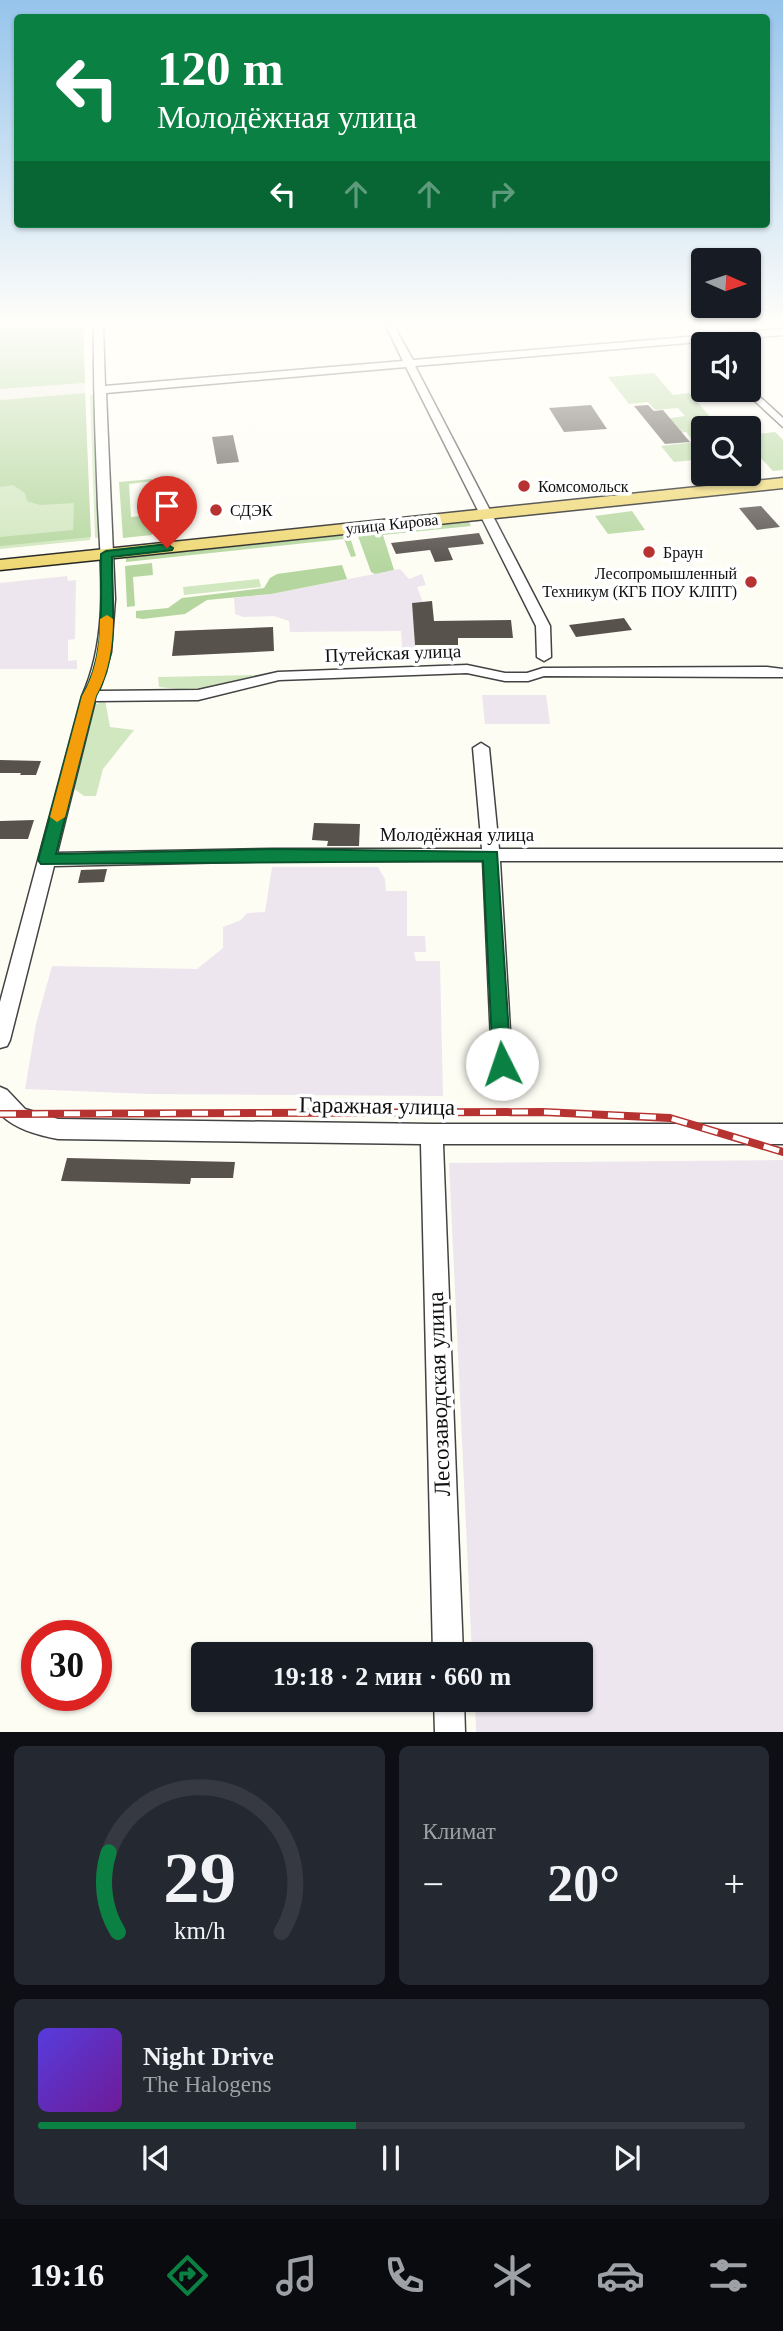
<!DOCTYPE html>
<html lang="ru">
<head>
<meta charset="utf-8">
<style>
	body { margin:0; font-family:"Times New Roman",serif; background:#242831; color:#f1f3f6; height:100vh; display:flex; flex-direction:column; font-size:26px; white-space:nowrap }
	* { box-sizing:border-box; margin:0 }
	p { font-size:23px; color:#9ea1a6 }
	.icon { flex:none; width:38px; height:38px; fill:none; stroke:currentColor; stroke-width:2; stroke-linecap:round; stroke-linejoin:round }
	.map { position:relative; height:1732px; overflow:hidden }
	.panel { display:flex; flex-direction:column; gap:14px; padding:14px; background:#0d0f14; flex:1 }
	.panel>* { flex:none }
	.guide { position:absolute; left:14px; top:14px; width:756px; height:214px; border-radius:7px; box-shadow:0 2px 5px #0004; background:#0b8043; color:#fff; overflow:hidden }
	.needle { width:46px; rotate:93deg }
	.fabs { position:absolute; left:691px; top:248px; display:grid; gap:14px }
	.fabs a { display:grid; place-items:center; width:70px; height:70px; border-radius:7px; background:#171b24; box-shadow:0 2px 5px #0004; font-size:35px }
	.speed { position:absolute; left:21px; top:1620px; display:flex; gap:14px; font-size:35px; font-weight:700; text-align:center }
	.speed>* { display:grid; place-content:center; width:91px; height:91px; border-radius:50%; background:#171b24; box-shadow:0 2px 5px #0004; line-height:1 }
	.speed .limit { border:10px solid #d22; background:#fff; color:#111 }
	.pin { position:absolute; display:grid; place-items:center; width:60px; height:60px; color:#fff; margin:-72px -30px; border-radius:50% 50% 50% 0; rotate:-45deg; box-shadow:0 0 7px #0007 }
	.pin .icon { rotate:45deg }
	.me { position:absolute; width:77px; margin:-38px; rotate:356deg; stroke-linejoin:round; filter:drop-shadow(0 0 5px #0008) }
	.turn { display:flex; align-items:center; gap:24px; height:147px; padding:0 28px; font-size:32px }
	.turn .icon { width:91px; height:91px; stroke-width:2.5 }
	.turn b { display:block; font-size:49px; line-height:60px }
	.lanes { display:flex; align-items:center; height:66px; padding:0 28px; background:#0003; justify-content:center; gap:35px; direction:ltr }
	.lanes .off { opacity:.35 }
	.big { font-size:52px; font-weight:700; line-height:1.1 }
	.panel .tile { flex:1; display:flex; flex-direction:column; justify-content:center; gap:10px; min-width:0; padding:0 24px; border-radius:10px; background:#242831 }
	.panel .dial { align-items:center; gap:0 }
	.dial svg { height:182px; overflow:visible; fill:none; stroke:#363941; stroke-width:7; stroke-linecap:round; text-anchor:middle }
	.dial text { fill:#f1f3f6; stroke:none }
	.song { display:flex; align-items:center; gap:21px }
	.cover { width:84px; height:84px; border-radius:10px; background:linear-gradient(135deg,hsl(250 70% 55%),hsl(280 70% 35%)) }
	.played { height:7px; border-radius:4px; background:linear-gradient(90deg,#0b8043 45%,#363941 45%) }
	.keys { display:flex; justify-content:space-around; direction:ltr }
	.heat { display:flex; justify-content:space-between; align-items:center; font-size:38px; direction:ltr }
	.panel .tiles { flex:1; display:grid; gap:14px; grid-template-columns:1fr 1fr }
	.tile:last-child { grid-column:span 2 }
	.trip { position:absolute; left:191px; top:1642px; width:402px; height:70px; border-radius:7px; background:#171b24; box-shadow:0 2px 5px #0004; font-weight:700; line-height:70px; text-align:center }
	.tabs { display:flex; height:112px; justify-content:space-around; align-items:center; background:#090b0e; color:#9ea1a6 }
	.tabs .icon { width:49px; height:49px }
	.tabs .active { color:#0b8043 }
	.tabs b { font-size:32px; color:#f1f3f6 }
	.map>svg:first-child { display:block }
	.industrial { fill:#ede6ee }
	.green { fill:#d1e7bf }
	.forest { fill:#b5d79f }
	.plaza { fill:#efede2 }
	.building { fill:#58524d }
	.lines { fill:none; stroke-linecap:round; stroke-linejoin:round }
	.minor-casing { stroke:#434343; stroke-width:3 }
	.major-casing { stroke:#212121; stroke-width:3 }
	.minor { fill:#fff; fill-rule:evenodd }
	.major { fill:#efd873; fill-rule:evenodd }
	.rail-casing { stroke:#b73331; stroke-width:8 }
	.rail { stroke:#fff; stroke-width:5; stroke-dasharray:16; stroke-linecap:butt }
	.route { fill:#0b8043; stroke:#07532c; stroke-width:2 }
	.slow { fill:#f59e0b }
	.poi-dot { fill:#b73331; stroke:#fff; stroke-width:2.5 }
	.labels { text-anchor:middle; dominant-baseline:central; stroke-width:7; stroke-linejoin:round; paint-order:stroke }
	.far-poi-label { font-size:16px; fill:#101010; stroke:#fff; text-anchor:start }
	.far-street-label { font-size:16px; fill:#101010; stroke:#fff }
	.street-label { font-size:19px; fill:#101010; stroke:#fff }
	.near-street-label { font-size:23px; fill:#101010; stroke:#fff }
</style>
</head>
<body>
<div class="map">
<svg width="783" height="1733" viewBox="0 0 783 1733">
	<rect width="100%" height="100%" fill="#fefdf4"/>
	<g class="industrial">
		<polygon points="400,569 409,579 422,574 426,585 417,587 423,602 412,603 415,645 419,653 402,648 401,631 290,632 289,621 274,616 243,617 235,614 234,598 271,594"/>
		<polygon points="67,576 68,581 76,580 75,639 68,640 68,661 77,660 77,669 0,669 0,583"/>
		<polygon points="482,695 546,695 550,724 485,724"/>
		<polygon points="272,867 378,867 385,879 386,891 407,891 407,936 425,936 426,952 414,952 416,961 440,961 443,1096 149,1094 25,1089 36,1024 52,966 197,969 223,948 223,927 241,920 247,913 265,912"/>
		<polygon points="783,1160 783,1732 476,1732 475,1699 581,1699 581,1654 472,1654 449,1163"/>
	</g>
	<g class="green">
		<polygon points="0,326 83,326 90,540 0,549"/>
		<polygon points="95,394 102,538 95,538 90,395"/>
		<polygon points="259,579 261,587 184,595 183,587"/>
		<polygon points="260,675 208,692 159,687 158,677"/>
		<polygon points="105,700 110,727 134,730 103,769 96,796 84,796 73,788 95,705"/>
	</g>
	<g class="forest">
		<polygon points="0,326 83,326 85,383 0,389"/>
		<polygon points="654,373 673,395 689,393 721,429 704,429 703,459 674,462 661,446 694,442 686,432 677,433 664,419 685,416 678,408 655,410 648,402 629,404 608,377"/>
		<polygon points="85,393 91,537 0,546 0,537 73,530 74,503 40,505 27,501 25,493 13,485 0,487 0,400"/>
		<polygon points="775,432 783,440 783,470 773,471 756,453 749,454 749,435"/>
		<polygon points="152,479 153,481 129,484 131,517 150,515 152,535 123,538 119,482"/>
		<polygon points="632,511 645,530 608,534 595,516"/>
		<polygon points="469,522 471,526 383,535 394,570 375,574 371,572 358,536 360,533"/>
		<polygon points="345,535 350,537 356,556 351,557 344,539 126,562 126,558"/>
		<polygon points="152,563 153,575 133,577 135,606 127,607 125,566"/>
		<polygon points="342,565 347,579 271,594 207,600 185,614 143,619 136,618 136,611 168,608 182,598 264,588 270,578 277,574"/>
	</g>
	<polygon class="plaza" points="85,383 85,393 0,400 0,389"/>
	<g class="building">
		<polygon points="591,405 607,429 564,432 549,408"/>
		<polygon points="648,405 654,411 663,410 690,442 665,444 634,406"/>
		<polygon points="233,435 239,462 217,464 212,437"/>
		<polygon points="761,506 780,527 757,530 739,508"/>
		<polygon points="479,533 484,544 448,548 453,560 435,562 430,550 396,554 391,543"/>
		<polygon points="432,601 434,621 511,620 513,638 458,638 458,645 415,645 412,603"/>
		<polygon points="624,618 632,630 576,637 569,625"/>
		<polygon points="273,627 274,651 172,656 175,631"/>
		<polygon points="0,760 41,761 36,775 20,775 21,773 0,773"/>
		<polygon points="34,820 28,839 0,839 0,821"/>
		<polygon points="314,823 360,824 359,846 327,846 328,841 312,840"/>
		<polygon points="107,869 104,882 78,883 81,870"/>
		<polygon points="67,1158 235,1162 233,1178 191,1178 190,1184 61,1181"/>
	</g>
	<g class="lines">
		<g class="minor-casing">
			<g id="minor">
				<path d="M94,326h9l2,60 298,-25 -17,-35h8l19,34 370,-31v6l-368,31 135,260 1,31 -7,4 -7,-4 -1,-31 -130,-259 -300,26 9,206 -4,53 -12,39 99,-1 80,-18 189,-7 38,8h22l16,-5 224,-1 16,2v8l-239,-1 -16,5h-23l-38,-8 -188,7 -81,20 -103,1 -38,152 216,-4h209l-9,-101 8,-5 8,5 10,101h284v12h-283l12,203 -3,6 -7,3 -7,-3 -3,-6 -9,-203h-210l-219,5 -44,174 -3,6 -7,2v-46l82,-306c27,-60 19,-125 16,-189 -2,-60 -5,-121 -4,-181z"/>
				<polygon points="749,387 783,418 783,427 745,392 744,390 749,390"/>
				<path d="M0,1087l7,3 18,19 33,10 374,5h351v20h-340l20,510h-30l-12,-510 -363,-5c-21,-4 -43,-10 -58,-25z"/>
				<polygon points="434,1699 464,1699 465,1733 435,1733"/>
			</g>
		</g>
		<g class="major-casing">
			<polygon id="major" points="783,478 783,488 0,570 0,560"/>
		</g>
		<use href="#minor" class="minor"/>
		<use href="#major" class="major"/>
		<g class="rail-casing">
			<polyline id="rail" points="0,1114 543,1112 670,1118 783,1152"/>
		</g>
		<use href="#rail" class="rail"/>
	</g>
	<linearGradient id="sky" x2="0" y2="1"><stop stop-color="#96c4ec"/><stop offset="0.57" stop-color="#fffefa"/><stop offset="1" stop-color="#fffefa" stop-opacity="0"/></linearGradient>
	<rect width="783" height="568" fill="url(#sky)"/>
	<path class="route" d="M167,544l6,4 -1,2 -60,7c0,46 8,99 -16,139l-40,158 217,-5 224,3 14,212 -2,5 -7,3 -7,-3 -2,-5 -10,-203 -442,3 -3,-4 44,-164c25,-41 18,-95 19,-142l5,-3z"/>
	<path class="slow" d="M107,615l6,4c0,26 -4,54 -17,77l-31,121 -8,5 -7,-5 32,-121c14,-23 18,-51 18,-77z"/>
	<g class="poi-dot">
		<circle cx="524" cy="486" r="7"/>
		<circle cx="216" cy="510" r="7"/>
		<circle cx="649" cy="552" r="7"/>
		<circle cx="751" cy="582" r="7"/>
	</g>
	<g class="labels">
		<g class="far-poi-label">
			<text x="538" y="486">Комсомольск</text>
			<text x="230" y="510">СДЭК</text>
			<text x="663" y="552">Браун</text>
			<text x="737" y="573" text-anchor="end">Лесопромышленный<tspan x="737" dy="18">Техникум (КГБ ПОУ КЛПТ)</tspan></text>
		</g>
		<g class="far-street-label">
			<text transform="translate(392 524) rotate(-6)">улица Кирова</text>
		</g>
		<g class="street-label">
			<text transform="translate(393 653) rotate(-2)">Путейская улица</text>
			<text x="457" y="834">Молодёжная улица</text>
		</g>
		<g class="near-street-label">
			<text transform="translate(377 1106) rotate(1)">Гаражная улица</text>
			<text transform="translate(439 1394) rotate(-92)">Лесозаводская улица</text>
		</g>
	</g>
</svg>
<div class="fabs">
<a><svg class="needle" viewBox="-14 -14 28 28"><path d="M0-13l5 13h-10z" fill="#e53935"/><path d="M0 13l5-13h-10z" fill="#9ea1a6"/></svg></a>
<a><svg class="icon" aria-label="sound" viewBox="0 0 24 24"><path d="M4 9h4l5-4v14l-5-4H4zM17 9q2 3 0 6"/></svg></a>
<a><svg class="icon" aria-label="search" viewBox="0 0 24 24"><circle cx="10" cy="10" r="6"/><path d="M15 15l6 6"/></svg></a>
</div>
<div class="speed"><div class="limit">30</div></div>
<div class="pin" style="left:167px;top:548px;background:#d93025"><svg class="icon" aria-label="arrive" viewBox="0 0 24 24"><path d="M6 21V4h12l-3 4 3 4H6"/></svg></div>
<svg class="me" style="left:502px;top:1064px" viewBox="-20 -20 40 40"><circle r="19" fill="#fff"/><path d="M0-13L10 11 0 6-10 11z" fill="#0b8043"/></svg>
<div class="trip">19:18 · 2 мин · 660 m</div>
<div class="guide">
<div class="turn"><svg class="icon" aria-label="left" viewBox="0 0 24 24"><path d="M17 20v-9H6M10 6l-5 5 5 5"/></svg><div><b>120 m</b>Молодёжная улица</div></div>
<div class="lanes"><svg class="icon" aria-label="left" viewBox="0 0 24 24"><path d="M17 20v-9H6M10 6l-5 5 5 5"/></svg><svg class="icon off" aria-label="ahead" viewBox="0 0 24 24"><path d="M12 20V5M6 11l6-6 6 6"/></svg><svg class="icon off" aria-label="ahead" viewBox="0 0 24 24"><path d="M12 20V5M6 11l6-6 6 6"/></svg><svg class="icon off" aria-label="right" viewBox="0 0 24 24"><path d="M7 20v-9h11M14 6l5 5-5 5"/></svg></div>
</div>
</div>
<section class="panel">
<div class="tiles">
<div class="tile dial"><svg viewBox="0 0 100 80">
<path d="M14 69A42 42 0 1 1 86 69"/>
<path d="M14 69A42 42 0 0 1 10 34" stroke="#0b8043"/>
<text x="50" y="56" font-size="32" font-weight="700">29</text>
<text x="50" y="72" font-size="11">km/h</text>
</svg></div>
<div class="tile"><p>Климат</p>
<div class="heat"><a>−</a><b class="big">20°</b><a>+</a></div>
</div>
<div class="tile">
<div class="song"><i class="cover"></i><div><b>Night Drive</b><p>The Halogens</p></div></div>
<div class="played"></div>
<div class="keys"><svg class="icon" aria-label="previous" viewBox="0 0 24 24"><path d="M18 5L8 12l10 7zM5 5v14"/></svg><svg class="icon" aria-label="pause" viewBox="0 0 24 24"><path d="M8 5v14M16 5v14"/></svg><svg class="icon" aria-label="next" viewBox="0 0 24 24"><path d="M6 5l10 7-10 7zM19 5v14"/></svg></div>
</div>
</div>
</section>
<nav class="tabs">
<b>19:16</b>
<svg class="icon active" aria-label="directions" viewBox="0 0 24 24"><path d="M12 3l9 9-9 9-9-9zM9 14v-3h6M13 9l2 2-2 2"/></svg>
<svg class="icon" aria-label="music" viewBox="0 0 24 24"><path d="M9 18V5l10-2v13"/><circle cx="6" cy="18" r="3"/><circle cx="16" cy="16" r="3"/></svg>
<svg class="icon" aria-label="phone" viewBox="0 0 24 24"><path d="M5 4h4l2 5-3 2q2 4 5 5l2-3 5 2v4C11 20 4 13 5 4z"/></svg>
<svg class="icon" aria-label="climate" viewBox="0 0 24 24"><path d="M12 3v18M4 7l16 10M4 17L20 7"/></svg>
<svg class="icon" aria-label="car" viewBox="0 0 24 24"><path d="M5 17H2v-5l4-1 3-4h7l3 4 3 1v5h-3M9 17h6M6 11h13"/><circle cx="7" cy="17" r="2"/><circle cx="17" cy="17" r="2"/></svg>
<svg class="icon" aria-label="filters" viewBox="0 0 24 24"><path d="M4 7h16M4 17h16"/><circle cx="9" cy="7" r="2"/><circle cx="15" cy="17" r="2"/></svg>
</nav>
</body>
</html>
